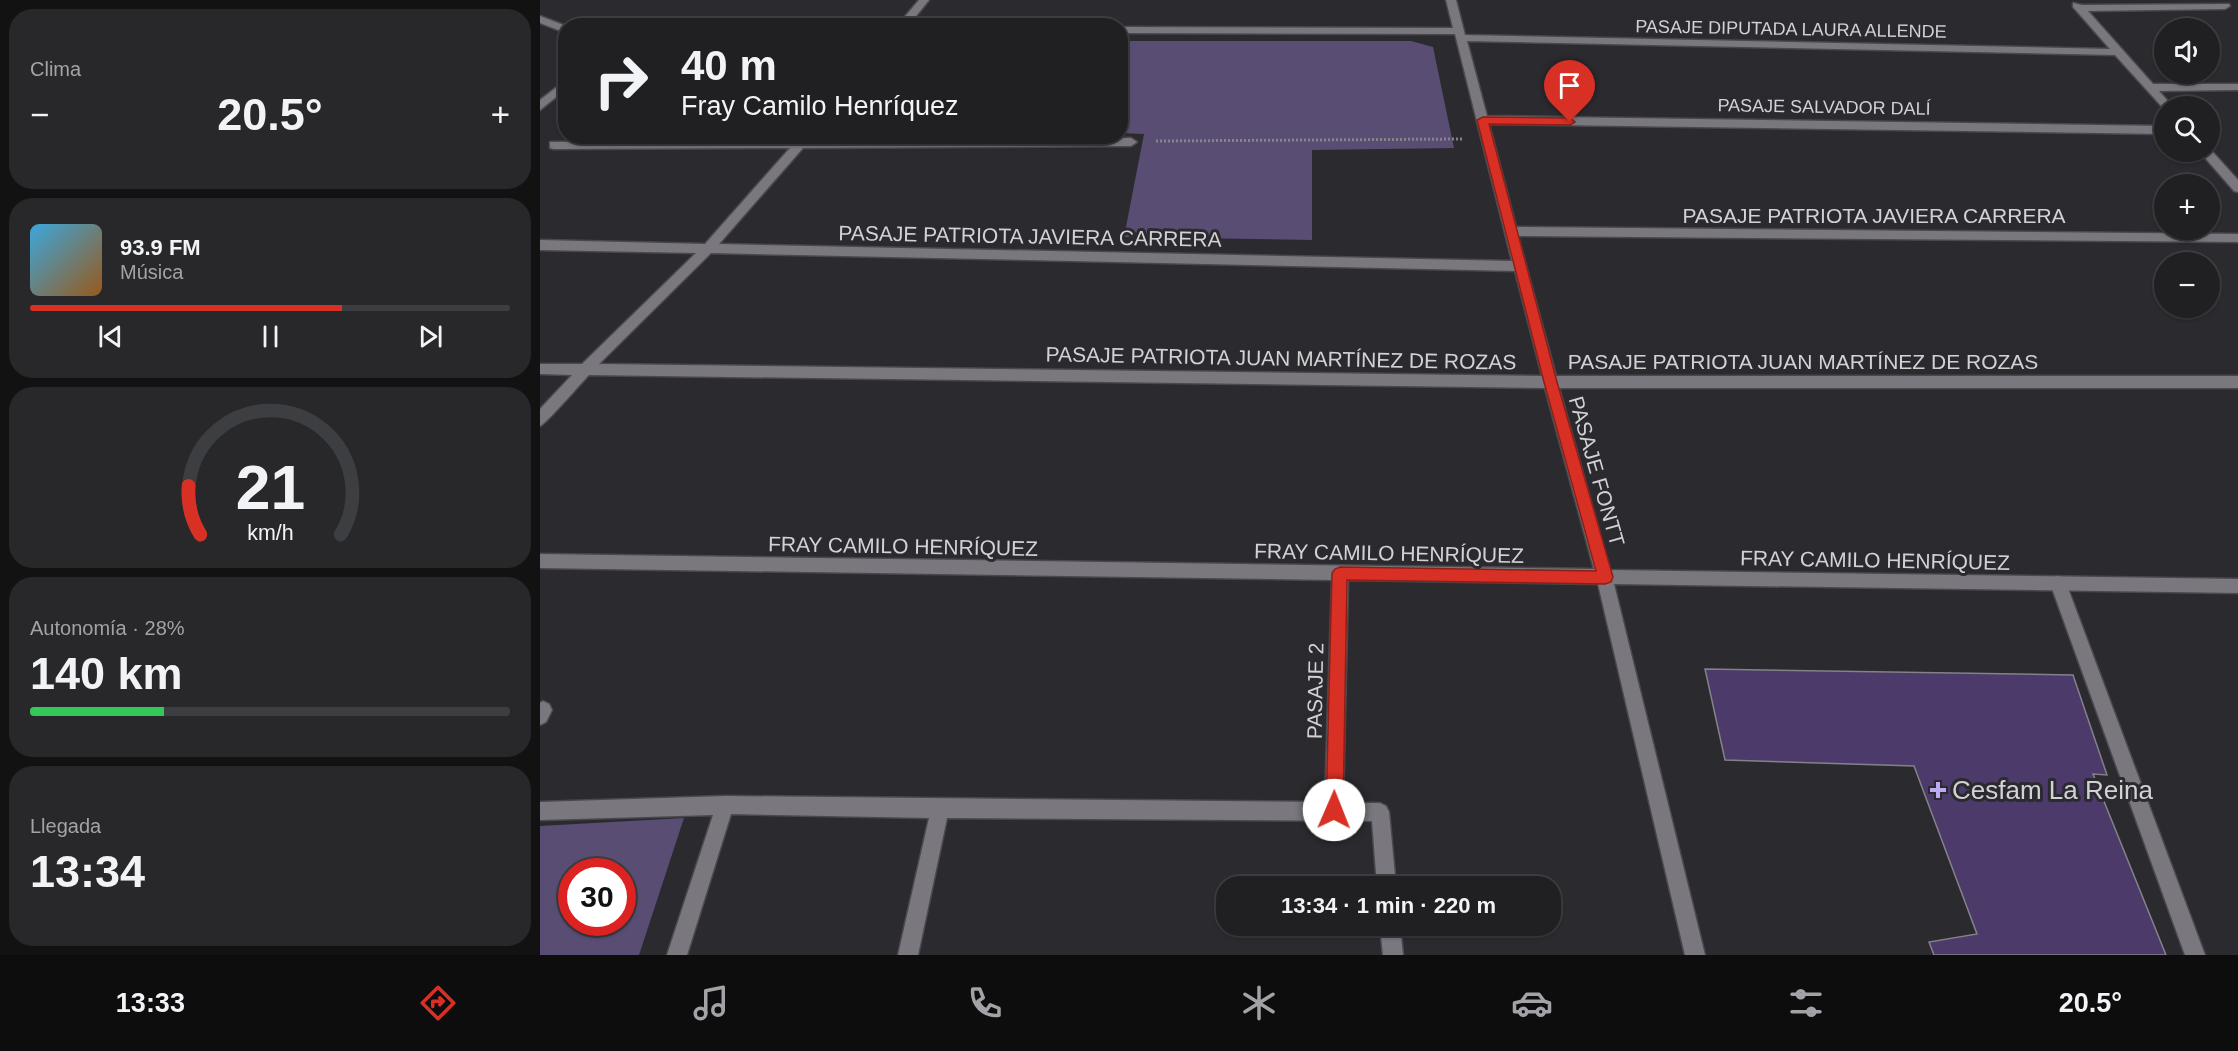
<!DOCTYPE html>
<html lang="es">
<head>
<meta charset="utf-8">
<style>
	body { margin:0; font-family:Helvetica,sans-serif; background:#28282b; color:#f1f3f6; height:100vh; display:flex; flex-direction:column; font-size:22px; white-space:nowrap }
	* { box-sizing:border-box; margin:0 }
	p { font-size:20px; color:#a2a3a6 }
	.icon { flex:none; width:33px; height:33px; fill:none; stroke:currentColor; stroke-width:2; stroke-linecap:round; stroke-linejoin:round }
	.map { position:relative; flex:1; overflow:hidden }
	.panel { display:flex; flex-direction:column; gap:9px; padding:9px; background:#121213; width:540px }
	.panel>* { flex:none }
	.hud { position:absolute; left:18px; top:18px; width:570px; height:126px; border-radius:24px; box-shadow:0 2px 4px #0004,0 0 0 2px #3d3e41; background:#202023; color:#f1f3f6; overflow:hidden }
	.fabs { position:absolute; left:1614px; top:18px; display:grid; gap:12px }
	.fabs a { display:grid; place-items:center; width:66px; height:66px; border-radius:50%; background:#202023; box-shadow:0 2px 4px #0004,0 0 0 2px #3d3e41; font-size:30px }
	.speed { position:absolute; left:18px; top:858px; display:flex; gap:12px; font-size:30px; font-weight:700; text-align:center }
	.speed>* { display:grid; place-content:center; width:78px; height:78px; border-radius:50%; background:#202023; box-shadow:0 2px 4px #0004,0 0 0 2px #3d3e41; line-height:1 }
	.speed .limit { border:9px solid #d22; background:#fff; color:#111 }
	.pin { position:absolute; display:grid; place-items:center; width:51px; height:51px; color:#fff; margin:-62px -26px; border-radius:50% 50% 50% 0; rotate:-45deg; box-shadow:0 0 6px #0007 }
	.pin .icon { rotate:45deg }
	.me { position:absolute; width:66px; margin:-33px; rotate:1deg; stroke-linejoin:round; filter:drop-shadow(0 0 4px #0008) }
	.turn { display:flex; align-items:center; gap:21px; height:126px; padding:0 24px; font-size:27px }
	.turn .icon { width:78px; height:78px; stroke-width:2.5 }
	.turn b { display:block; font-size:42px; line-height:51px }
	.big { font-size:45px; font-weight:700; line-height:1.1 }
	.panel .card { flex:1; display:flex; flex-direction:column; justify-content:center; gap:9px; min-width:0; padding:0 21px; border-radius:24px; background:#28282b }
	.panel .dial { align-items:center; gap:0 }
	.dial svg { height:156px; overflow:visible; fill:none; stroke:#3d3e41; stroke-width:7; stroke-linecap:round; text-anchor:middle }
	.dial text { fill:#f1f3f6; stroke:none }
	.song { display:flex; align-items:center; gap:18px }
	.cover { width:72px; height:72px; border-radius:9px; background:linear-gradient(135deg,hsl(200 70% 55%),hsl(30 70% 35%)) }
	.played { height:6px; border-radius:3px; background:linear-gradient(90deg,#d93025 65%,#3d3e41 65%) }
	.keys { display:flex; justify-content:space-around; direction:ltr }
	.heat { display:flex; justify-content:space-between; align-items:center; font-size:33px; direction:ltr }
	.charge { height:9px; border-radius:4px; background:linear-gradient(90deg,#34c759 28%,#3d3e41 0) }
	.trip { position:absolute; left:676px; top:876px; width:345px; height:60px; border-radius:24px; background:#202023; box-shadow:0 2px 4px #0004,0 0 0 2px #3d3e41; font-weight:700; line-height:60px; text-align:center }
	.tab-bar { display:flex; height:96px; justify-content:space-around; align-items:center; background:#0d0d0e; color:#a2a3a6 }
	.tab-bar .icon { width:42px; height:42px }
	.tab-bar .current { color:#d93025 }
	.tab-bar b { font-size:27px; color:#f1f3f6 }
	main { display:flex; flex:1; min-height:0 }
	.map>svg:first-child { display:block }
	.green { fill:#594d74; fill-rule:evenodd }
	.building { fill:#4b3a6a; stroke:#848288; stroke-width:1.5 }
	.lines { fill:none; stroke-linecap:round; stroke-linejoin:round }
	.service-casing { stroke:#49484c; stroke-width:3 }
	.minor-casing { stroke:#49484c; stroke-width:3 }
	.path { stroke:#858488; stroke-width:3; stroke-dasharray:2 2; stroke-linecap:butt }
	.service { fill:#7a787e; fill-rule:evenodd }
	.minor { fill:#7a787e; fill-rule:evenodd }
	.route { fill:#d93025; stroke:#8d1f18; stroke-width:1.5 }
	.poi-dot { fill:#c0a8f3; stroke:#2b2a2f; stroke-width:2 }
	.labels { text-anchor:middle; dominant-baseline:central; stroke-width:6; stroke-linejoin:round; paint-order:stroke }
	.far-street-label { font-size:18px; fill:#d2d1d4; stroke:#2b2a2f }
	.street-label { font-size:21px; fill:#d2d1d4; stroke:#2b2a2f }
	.near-poi-label { font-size:26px; fill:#d2d1d4; stroke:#2b2a2f; text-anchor:start }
</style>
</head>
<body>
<main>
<section class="panel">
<div class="card"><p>Clima</p>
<div class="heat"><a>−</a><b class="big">20.5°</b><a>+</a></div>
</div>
<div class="card">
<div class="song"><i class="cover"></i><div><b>93.9 FM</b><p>Música</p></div></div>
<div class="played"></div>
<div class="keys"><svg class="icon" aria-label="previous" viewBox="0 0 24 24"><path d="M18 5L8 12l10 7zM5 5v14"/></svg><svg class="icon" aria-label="pause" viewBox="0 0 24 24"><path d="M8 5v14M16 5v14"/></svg><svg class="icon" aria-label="next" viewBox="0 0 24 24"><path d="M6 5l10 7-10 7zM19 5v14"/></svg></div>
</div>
<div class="card dial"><svg viewBox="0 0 100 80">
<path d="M14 69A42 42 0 1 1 86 69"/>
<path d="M14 69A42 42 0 0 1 8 44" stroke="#d93025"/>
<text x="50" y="56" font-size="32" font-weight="700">21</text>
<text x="50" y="72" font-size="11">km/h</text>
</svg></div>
<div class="card"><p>Autonomía · 28%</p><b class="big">140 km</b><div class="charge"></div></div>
<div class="card"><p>Llegada</p><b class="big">13:34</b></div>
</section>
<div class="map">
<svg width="1698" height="955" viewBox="0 0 1698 955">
	<rect width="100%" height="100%" fill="#2b2a2f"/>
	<g class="green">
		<polygon points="580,41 871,41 893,47 914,148 772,150 772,240 584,237 604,134 581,133"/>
		<path d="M144,818l-45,137h-99v-129zM32,872h50v50h-50z"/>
	</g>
	<polygon class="building" points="1165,669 1533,675 1567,775 1553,774 1626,955 1394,955 1389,942 1437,934 1374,766 1185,760"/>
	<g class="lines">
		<g class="service-casing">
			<g id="service">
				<polygon points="26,80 26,89 0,110 0,100"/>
				<polygon points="1518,576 1524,578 1526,583 1665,955 1645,955 1510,583 1512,578"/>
			</g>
		</g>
		<g class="minor-casing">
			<g id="minor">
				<polygon points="379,0 389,0 368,26 357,26"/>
				<path d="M906,0h10l9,35 645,14 -37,-42v-4l9,2 147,-1 1,2 -5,3 -137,2 65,73h85v6l-79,1 13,15h-8v3l-49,-54 -648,-14 20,75 677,10v8l-675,-10 27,103 722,7v8l-720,-6 38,140h682v12h-679l51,182 628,9v14l-624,-9 91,371h-20l-87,-371 -250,-4 -5,223h37l6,3 3,6 7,74h-19l-5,-65 -425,-3 -29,137h-20l31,-137 -198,-4 -44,141h-20l46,-140 -173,5v-18l185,-6 600,6 7,-222 -792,-12v-14l1054,15 -49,-181 -956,-13c-8,8 -43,49 -49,51v-17l32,-34 -32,-1v-10h42l114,-111 -156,-3v-10l165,4 85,-96 -236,1 -4,-1v-6l247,-2 3,-4h8l1,4 322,-2 6,4 -6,4 -328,2 -84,96 793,17 -57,-227 -335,-1v-6l333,1zM171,253l804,18 27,105 -943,-12z"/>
				<polygon points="0,16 26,26 26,33 0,23"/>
				<polygon points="1670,149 1698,180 1698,192 1694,191 1660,152 1670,152"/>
				<polygon points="3,701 9,704 12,710 6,722 0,725 0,703"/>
				<polygon points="840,926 860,926 863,955 843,955"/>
			</g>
		</g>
		<polyline class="path" points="616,141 923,139"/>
		<use href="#service" class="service"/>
		<use href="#minor" class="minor"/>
	</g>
	<polygon class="route" points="943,117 1030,118 1035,122 1030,125 949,124 1017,382 1073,577 1071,582 1065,584 807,580 803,810 800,816 794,818 788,816 786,810 792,573 795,569 800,567 1056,571 1004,382 937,120"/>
	<path class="poi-dot" d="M1395 781h6v6h6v6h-6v6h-6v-6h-6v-6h6z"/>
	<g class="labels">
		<g class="far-street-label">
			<text transform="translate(1251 29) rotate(1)">PASAJE DIPUTADA LAURA ALLENDE</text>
			<text transform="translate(1284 107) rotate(1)">PASAJE SALVADOR DALÍ</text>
		</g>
		<g class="street-label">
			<text x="1334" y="215">PASAJE PATRIOTA JAVIERA CARRERA</text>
			<text transform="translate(490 236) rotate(1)">PASAJE PATRIOTA JAVIERA CARRERA</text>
			<text transform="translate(741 358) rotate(1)">PASAJE PATRIOTA JUAN MARTÍNEZ DE ROZAS</text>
			<text x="1263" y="361">PASAJE PATRIOTA JUAN MARTÍNEZ DE ROZAS</text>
			<text transform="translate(1057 471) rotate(74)">PASAJE FONTT</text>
			<text transform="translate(363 546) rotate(1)">FRAY CAMILO HENRÍQUEZ</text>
			<text transform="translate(849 553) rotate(1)">FRAY CAMILO HENRÍQUEZ</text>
			<text transform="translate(1335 560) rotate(1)">FRAY CAMILO HENRÍQUEZ</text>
			<text transform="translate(775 691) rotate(-89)">PASAJE 2</text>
		</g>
		<g class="near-poi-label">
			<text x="1412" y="790">Cesfam La Reina</text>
		</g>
	</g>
</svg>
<div class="fabs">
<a><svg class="icon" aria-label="sound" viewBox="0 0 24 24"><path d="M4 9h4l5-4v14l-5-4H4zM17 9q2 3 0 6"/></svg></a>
<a><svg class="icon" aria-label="search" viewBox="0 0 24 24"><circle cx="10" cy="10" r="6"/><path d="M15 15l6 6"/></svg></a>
<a>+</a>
<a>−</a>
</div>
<div class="speed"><div class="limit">30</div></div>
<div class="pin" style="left:1030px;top:122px;background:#d93025"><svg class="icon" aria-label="arrive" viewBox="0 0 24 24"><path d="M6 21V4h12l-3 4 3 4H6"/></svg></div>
<svg class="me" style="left:794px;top:810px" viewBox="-20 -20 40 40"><circle r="19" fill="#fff"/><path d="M0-13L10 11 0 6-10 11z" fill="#d93025"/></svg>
<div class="trip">13:34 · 1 min · 220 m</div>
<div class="hud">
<div class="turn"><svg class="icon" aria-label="right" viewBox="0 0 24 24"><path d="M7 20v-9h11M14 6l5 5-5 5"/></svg><div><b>40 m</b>Fray Camilo Henríquez</div></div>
</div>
</div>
</main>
<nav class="tab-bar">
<b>13:33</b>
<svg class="icon current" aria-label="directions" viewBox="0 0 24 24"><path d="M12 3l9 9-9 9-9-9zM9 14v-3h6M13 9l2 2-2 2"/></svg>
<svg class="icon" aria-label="music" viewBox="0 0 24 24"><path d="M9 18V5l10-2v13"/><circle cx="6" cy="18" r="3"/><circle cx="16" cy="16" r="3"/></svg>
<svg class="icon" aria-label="phone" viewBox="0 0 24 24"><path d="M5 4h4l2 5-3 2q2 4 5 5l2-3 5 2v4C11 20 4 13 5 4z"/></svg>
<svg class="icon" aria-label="climate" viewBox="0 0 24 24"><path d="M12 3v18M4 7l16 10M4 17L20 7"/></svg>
<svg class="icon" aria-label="car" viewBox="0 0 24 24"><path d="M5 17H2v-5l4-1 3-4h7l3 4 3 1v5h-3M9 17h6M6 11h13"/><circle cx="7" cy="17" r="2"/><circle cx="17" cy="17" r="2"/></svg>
<svg class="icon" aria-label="filters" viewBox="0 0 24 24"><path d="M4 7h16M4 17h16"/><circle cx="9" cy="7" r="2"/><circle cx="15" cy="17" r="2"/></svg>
<b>20.5°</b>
</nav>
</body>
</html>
